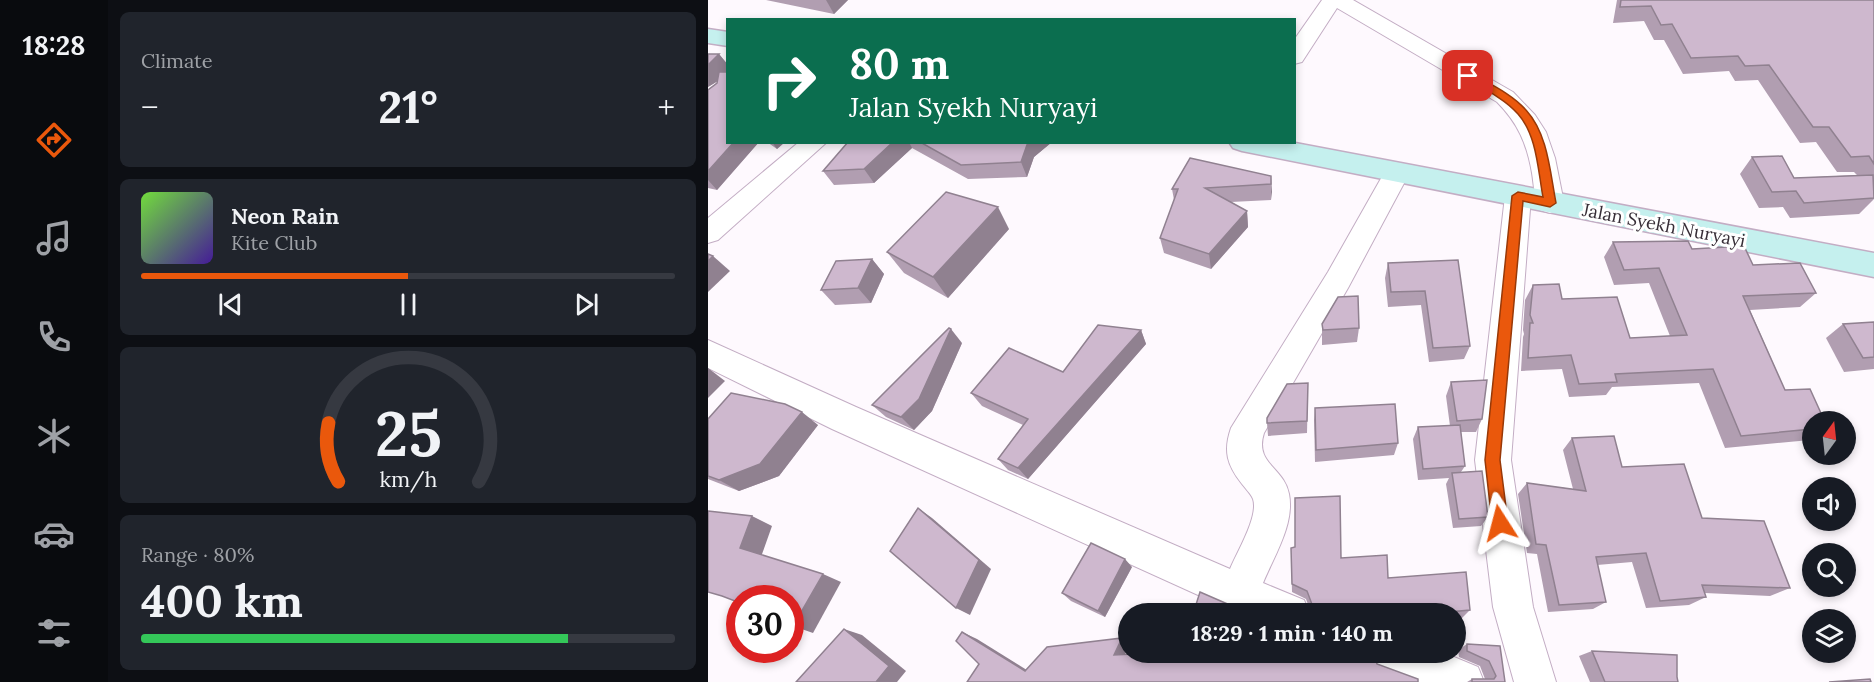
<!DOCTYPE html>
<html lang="en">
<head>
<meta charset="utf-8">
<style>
	body { margin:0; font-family:Lora,serif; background:#20242c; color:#f1f3f6; height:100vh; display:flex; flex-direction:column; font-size:22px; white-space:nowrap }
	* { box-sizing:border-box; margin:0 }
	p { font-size:20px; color:#9ea1a6 }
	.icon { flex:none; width:33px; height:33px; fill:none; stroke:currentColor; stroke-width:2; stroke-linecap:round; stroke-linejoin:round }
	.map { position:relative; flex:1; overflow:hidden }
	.details { display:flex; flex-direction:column; gap:12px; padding:12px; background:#0d0f14; width:600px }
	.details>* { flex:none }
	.banner { position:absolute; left:18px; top:18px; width:570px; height:126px; border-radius:0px; box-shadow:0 3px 9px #0003; background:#0b6e4f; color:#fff; overflow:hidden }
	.needle { width:39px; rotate:15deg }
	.fabs { position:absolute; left:1094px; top:411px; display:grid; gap:12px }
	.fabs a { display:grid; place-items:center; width:54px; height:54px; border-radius:50%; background:#171b24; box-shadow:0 3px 9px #0003; font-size:30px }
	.speed { position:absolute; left:18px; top:585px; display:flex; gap:12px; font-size:30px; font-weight:700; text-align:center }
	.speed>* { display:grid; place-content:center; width:78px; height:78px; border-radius:50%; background:#171b24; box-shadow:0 3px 9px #0003; line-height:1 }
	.speed .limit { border:9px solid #d22; background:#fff; color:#111 }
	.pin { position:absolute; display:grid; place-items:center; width:51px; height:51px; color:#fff; margin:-26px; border-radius:12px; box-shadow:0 3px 9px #0006 }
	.me { position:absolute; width:66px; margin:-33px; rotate:351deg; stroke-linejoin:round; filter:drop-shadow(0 0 4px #0008) }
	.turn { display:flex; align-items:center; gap:21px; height:126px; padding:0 24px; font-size:27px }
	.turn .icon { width:78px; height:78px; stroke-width:2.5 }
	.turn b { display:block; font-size:42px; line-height:51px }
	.big { font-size:45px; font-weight:800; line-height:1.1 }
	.details .card { flex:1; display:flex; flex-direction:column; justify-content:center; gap:9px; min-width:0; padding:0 21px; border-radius:9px; background:#20242c }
	.details .dial { align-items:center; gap:0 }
	.dial svg { height:156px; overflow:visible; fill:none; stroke:#363941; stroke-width:7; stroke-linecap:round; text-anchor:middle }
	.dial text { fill:#f1f3f6; stroke:none }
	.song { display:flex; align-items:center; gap:18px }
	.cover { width:72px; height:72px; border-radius:9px; background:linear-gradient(135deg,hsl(100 70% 55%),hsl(260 70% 35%)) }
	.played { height:6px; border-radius:3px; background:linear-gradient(90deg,#ea580c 50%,#363941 50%) }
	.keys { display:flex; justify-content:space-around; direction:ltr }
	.heat { display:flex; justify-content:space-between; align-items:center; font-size:33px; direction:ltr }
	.charge { height:9px; border-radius:4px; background:linear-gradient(90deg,#34c759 80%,#363941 0) }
	.trip { position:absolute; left:410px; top:603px; width:348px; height:60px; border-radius:30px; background:#171b24; box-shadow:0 3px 9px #0003; font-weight:800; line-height:60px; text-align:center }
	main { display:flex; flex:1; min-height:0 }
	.menu { display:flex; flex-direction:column; width:108px; justify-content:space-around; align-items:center; background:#090b0e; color:#9ea1a6 }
	.menu .icon { width:42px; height:42px }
	.menu .current { color:#ea580c }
	.menu b { font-size:27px; color:#f1f3f6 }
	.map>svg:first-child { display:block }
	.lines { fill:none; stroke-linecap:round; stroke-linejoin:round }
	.street-casing { stroke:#c3adc4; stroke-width:2 }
	.secondary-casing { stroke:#c3adc4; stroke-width:3 }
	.street { fill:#fff; fill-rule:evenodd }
	.secondary { fill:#c5f0ee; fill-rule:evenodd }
	.wall { fill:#b19eb1 }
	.shaded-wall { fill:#908190 }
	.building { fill:#ceb8ce; stroke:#908190; stroke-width:1.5 }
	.route { fill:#ea580c; stroke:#983908; stroke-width:1.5 }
	.labels { text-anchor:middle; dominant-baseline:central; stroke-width:6; stroke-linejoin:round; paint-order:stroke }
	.street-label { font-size:18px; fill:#372e37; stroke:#fff }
</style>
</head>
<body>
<main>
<nav class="menu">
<b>18:28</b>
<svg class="icon current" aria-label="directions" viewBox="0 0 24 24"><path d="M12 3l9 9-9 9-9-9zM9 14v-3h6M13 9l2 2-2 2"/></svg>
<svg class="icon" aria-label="music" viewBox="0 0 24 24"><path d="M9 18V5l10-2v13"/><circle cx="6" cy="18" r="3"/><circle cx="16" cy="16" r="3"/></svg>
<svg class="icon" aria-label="phone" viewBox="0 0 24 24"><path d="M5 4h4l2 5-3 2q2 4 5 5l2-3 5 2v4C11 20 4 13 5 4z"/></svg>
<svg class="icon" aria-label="climate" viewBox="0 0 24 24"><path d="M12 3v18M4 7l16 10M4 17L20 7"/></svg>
<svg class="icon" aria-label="car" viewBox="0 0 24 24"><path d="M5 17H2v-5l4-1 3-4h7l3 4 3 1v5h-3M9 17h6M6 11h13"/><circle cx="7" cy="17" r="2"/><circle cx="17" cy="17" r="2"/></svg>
<svg class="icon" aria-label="filters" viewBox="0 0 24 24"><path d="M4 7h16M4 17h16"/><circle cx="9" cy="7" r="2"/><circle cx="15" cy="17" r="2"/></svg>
</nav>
<section class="details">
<div class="card"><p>Climate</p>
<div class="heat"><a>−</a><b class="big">21°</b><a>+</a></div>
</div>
<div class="card">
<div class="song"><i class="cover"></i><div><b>Neon Rain</b><p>Kite Club</p></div></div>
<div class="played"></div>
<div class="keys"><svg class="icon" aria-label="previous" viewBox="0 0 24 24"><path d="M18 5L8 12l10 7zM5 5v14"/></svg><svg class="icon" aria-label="pause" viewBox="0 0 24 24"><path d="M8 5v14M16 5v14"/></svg><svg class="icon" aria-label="next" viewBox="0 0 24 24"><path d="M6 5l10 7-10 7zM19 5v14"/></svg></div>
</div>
<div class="card dial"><svg viewBox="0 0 100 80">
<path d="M14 69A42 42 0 1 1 86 69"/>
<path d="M14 69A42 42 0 0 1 9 39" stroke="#ea580c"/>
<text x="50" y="56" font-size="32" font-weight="700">25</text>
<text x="50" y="72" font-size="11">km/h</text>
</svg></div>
<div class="card"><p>Range · 80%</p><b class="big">400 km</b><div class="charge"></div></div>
</section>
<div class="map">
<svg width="1166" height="682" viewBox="0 0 1166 682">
	<rect width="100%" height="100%" fill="#fef9fe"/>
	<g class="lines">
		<g class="street-casing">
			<g id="street">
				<path d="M614,0h31l160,92 22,23 11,17 9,26 9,45 -4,7 -10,3 -10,-3c-6,-11 -6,-25 -8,-37 -5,-29 -14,-50 -35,-71l-160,-94 -35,54 -8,2v-24z"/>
				<polygon points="91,142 119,142 10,240 0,243 0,218"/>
				<path d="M689,163l9,3 4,6 -62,116 -84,145c-10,31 20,34 25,61 6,30 -15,62 -26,89l41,17 6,14h-70l-408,-185 -124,-61v-28l148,67 374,162c7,-17 29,-53 23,-70 -2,-5 -8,-11 -11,-15 -15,-19 -19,-33 -11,-56l97,-156 60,-106z"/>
				<polygon points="810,187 819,189 823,196 803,460 825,607 848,682 806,682 785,607 767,460 797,196 801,189"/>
				<polygon points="660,652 734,652 770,667 776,682 703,682 666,667"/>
			</g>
		</g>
		<g class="secondary-casing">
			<g id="secondary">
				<polygon points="0,29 20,32 20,46 0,43"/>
				<polygon points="521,142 582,142 1166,253 1166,277 534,151 525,148"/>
			</g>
		</g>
		<use href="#street" class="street"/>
		<use href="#secondary" class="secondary"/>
	</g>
	<g class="wall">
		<polygon points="58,0 140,0 126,14"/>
		<polygon points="909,0 1166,0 1166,199 1151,214 1082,218 1075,207 1051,208 1032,174 1044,157 1086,178 1149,175 1146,172 1129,172 1108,142 1092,143 1050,80 1027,81 1021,71 975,74 956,40 946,40 936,21 905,23"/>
		<polygon points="11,54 20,65 20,142 51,142 9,190 0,188 0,90 9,83 10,81 0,87"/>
		<polygon points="59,142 77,142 69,149"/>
		<polygon points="140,142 344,142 326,157 319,177 260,179 204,148 166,183 126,185 115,171"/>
		<polygon points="563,176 563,200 523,202 539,211 540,227 503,269 456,253 452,238 466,200 464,189"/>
		<polygon points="301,229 240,298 196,273 179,252"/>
		<polygon points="905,242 984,249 1045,265 1108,293 1092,307 1042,310 1077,390 1104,422 1104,438 1102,440 1017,448 991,383 904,387 898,395 861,397 854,369 813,371 815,337 816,334 815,330 817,300 825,285 854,299 922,338 962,336 941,283 906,285 896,257"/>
		<polygon points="164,259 176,274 163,303 127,305 113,290"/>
		<polygon points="750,260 762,346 756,359 721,362 713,305 680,307 677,278 680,263"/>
		<polygon points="1166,322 1166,369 1136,372 1118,338 1135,324"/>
		<polygon points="614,324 651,328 649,342 614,345"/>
		<polygon points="433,330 438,344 320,479 300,470 290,459 315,425 274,406 263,393 355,372"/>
		<polygon points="254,343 224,411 206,430 178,417 164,405"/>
		<polygon points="743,382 774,419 768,432 753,432 757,466 753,472 780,517 773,526 745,528 738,484 741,478 710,480 705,439 710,427 742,426 738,396"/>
		<polygon points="600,383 599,433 560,436 559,423"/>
		<polygon points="607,408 690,443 686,455 607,462 606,420"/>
		<polygon points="0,419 110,425 71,476 31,491 0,479"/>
		<polygon points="864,438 914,467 994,518 1082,588 1062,596 997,593 998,597 981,605 938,608 924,562 889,565 898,602 885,609 840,612 829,554 819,553 810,494 819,483 865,489 855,450"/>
		<polygon points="583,548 633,558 762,610 754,618 747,619 747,614 584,614 601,607 598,599 584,592"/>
		<polygon points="424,567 397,617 363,601 354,593"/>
		<polygon points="759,644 792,646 797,682 759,682 764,679 777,679 772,666 751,657 750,650"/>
		<polygon points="884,651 969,677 970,682 882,682 871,656"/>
	</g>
	<g class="shaded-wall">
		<polygon points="118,0 140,0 126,14"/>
		<polygon points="11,54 20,65 20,71 13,79 0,87 0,65"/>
		<polygon points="26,142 51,142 9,190 0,180 0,171"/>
		<polygon points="64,142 77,142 69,149"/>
		<polygon points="185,142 201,142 204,148 166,183 156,169"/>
		<polygon points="320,142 344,142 326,157 319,177 313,162"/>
		<polygon points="563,176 564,192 563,200"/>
		<polygon points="290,207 301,229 240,298 225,277"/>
		<polygon points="539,211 540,227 503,269 501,254"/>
		<polygon points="5,256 22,271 0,292 0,261"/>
		<polygon points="164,259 176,274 163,303 150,288"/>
		<polygon points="243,329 254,343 224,411 206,430 193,417"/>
		<polygon points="433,330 438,344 320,479 310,468"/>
		<polygon points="0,368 17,381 0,398"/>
		<polygon points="94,412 110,425 71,476 31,491 11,480"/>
		<polygon points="210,508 224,518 283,569 262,615 248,608"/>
		<polygon points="44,516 64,526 53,557 32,548"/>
		<polygon points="417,559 424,567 397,617 390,611"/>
		<polygon points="115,574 133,582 105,633 85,626"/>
		<polygon points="136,629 154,635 198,671 189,682 168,682"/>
		<polygon points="254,632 269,639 330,677 317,671"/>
		<polygon points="414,638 420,643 420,648 414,661 406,655"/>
	</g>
	<g class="building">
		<polygon points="913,0 1166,0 1166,164 1161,156 1143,157 1121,127 1105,127 1061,65 1037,66 1030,56 983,58 964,24 953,25 943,6 912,7"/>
		<polygon points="0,54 11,54 0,65"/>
		<polygon points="11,72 20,72 20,142 26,142 0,171 0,90 9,83"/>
		<polygon points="140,142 185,142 156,169 115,171"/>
		<polygon points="212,142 320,142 313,162 253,165"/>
		<polygon points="1074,156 1086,178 1165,175 1166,198 1096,203 1088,191 1064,192 1044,157"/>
		<polygon points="482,158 563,176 563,184 497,188 539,211 501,254 452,238 470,189 464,189"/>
		<polygon points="238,192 290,207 225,277 179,252"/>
		<polygon points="980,241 984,249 1036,246 1045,265 1092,263 1108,293 1035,296 1077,390 1102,389 1117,422 1104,422 1104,429 1033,436 1005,369 907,374 909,382 871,384 863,355 820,358 822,323 825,323 822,315 825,285 851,284 854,299 909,297 922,338 979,335 951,268 916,270 905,242"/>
		<polygon points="0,254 5,256 0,261"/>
		<polygon points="164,259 150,288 113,290 128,261"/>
		<polygon points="750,260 762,346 725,348 717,291 683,292 680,263"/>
		<polygon points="650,296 651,328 615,330 614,324 630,297"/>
		<polygon points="1166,322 1166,357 1155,358 1135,324"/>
		<polygon points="390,325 433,330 310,468 290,459 320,419 263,393 301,348 355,372"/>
		<polygon points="241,328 243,329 211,399 193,417 164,405"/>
		<polygon points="779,380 774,419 749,421 743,382"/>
		<polygon points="600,383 599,421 559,423 559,418 579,384"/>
		<polygon points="23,393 77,404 94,412 52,464 11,480 0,476 0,419"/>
		<polygon points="687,404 690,443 608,450 607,408"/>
		<polygon points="752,425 757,466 715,469 710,427"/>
		<polygon points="906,436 914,467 976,464 994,518 1056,521 1082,588 994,585 998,597 952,601 938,553 888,557 898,602 851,605 838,545 828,544 819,483 878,491 864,438"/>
		<polygon points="774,471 780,517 751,519 744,473"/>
		<polygon points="632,496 633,558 679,555 680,578 758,572 762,610 730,613 730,614 584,614 584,609 605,607 599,591 584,584 583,548 587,547 587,498"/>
		<polygon points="210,508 271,560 248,608 182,551"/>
		<polygon points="0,511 44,516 32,548 115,574 85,626 82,625 82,598 32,598 32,603 14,596 0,592"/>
		<polygon points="383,543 417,559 390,611 354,593"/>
		<polygon points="492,592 531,609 530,614 485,614"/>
		<polygon points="136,629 181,666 168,682 88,682"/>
		<polygon points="254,632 317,671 339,647 414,638 406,655 469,652 665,652 669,664 710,679 710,682 259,682 271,664 248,641"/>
		<polygon points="759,644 792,646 797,682 764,682 764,679 786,679 788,676 781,661 759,651"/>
		<polygon points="884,651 969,655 969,677 970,682 897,682"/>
		<polygon points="1162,679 1163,682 1121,682"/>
	</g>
	<path class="route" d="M756,73h7c19,11 41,21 55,37 22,24 24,62 30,93l-6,4 -27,-6 -23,259 8,63 -2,5 -6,3 -6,-3 -2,-5 -7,-63 27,-264 6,-4 25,5c-5,-26 -6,-62 -25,-83 -14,-16 -36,-26 -54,-36z"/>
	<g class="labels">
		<g class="street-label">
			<text transform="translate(956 225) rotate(11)">Jalan Syekh Nuryayi</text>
		</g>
	</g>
</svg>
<div class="fabs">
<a><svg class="needle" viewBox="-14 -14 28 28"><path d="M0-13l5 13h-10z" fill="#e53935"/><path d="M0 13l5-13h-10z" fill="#9ea1a6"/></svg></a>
<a><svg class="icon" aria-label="sound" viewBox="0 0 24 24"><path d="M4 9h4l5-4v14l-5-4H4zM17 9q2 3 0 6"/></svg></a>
<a><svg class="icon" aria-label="search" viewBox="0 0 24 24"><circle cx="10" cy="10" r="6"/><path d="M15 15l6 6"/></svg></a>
<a><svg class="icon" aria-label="layers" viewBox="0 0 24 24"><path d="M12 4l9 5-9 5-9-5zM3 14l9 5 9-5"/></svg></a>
</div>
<div class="speed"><div class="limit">30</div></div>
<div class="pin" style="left:760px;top:76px;background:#d93025"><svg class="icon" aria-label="arrive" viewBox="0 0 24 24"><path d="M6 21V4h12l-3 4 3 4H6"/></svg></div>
<svg class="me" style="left:792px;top:523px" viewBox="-20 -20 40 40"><path d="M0-17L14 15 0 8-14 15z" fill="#ea580c" stroke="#fff" stroke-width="4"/></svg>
<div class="trip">18:29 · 1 min · 140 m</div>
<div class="banner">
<div class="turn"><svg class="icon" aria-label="right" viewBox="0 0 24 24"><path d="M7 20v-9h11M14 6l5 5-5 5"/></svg><div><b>80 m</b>Jalan Syekh Nuryayi</div></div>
</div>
</div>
</main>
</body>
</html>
